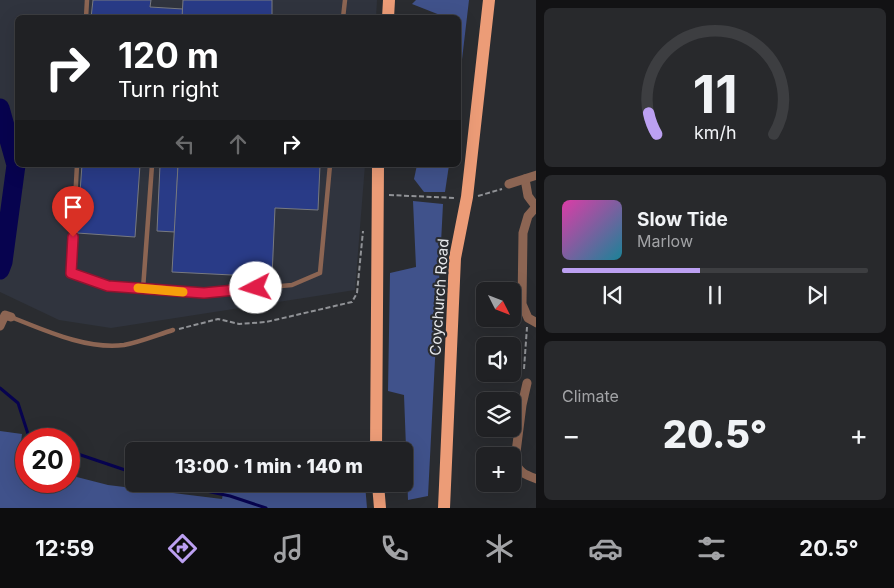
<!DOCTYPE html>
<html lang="en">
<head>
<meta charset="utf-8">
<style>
	body { margin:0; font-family:Inter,sans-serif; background:#28292c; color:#f1f3f6; height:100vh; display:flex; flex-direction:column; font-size:19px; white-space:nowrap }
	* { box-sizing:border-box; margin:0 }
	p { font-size:16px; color:#a2a3a6 }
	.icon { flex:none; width:28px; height:28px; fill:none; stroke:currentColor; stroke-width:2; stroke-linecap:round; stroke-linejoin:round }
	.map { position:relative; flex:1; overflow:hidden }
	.panel { display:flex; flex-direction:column; gap:8px; padding:8px; background:#121214; width:358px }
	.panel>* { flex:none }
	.top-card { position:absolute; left:15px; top:15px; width:446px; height:152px; border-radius:8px; box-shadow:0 5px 20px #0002,0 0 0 1px #3d3e41; background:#202124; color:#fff; overflow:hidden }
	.needle { width:32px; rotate:132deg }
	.tools { position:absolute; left:476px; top:282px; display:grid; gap:10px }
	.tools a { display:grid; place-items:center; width:45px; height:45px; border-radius:8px; background:#202124; box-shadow:0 5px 20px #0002,0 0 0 1px #3d3e41; font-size:25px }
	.speed { position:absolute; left:15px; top:428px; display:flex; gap:10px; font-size:25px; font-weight:700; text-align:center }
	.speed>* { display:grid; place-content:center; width:65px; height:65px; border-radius:50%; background:#202124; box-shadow:0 5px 20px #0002,0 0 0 1px #3d3e41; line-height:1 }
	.speed .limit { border:8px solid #d22; background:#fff; color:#111 }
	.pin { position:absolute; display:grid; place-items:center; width:42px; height:42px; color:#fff; margin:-51px -21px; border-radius:50% 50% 50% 0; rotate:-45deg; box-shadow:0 0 5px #0007 }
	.pin .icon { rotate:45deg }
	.me { position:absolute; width:55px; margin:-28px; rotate:265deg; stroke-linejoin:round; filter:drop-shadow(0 0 4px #0008) }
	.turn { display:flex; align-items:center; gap:18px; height:105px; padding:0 20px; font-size:22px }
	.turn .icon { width:65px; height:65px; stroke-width:2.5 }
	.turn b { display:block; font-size:35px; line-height:42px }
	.lanes { display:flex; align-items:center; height:48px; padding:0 20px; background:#0003; justify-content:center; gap:25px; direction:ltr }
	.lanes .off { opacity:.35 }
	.big { font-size:38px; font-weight:800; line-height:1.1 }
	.panel .card { flex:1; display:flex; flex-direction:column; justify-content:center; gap:8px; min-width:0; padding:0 18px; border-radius:8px; background:#28292c }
	.panel .dial { align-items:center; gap:0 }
	.dial svg { height:130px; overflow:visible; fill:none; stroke:#3d3e41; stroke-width:7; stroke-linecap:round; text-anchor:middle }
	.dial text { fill:#f1f3f6; stroke:none }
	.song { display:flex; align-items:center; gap:15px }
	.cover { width:60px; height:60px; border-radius:8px; background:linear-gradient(135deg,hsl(320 70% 55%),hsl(190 70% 35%)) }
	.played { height:5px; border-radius:2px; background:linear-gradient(90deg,#bca0f2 45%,#3d3e41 45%) }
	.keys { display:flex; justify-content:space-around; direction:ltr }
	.heat { display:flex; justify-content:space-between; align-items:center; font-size:28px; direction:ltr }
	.trip { position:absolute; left:125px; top:442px; width:288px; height:50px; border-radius:8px; background:#202124; box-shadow:0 5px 20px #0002,0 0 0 1px #3d3e41; font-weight:800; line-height:50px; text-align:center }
	.tab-bar { display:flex; height:80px; justify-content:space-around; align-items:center; background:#0d0d0e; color:#a2a3a6 }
	.tab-bar .icon { width:35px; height:35px }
	.tab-bar .active { color:#bca0f2 }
	.tab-bar b { font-size:22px; color:#f1f3f6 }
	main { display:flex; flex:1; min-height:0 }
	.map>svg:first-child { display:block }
	.built { fill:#30343e }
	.green { fill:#40528b }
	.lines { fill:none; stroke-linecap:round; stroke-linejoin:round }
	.stream { stroke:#07034f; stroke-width:3 }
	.river { stroke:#07034f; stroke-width:19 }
	.building { fill:#293b87; stroke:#787a80 }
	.path { stroke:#909296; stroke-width:2; stroke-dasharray:5 2.5; stroke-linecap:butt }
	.lane { stroke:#8c6553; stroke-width:4.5 }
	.street { stroke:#8c6553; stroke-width:9 }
	.primary { stroke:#ec9c77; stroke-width:12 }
	.route-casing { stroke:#92132f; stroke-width:12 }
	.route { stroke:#e11d48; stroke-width:9 }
	.slow { stroke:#f59e0b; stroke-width:9 }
	.labels { text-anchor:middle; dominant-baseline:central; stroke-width:4.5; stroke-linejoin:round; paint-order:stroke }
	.street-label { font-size:15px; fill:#e7e9ec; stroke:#2a2c30 }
</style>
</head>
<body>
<main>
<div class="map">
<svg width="537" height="508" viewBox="0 0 537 508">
	<rect width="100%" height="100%" fill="#2a2c30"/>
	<polygon class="built" points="0,0 377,0 376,18 18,18 18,165 365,165 355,290 111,328 59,320 0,292"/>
	<g class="green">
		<polygon points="416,0 469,0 459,85 459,18 440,17 440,15 412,4"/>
		<polygon points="417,165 449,165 445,192 424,192 414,179"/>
		<polygon points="413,201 443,204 428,496 408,500 404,395 388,391 390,273 416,267"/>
		<polygon points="0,431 22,434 21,442 26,446 26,481 69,481 69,475 108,485 222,499 225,484 365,484 367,508 0,508"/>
	</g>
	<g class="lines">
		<g class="stream">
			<polyline points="0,263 3,262"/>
			<polyline points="0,388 18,403 29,437 33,439"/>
			<polyline points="69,451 134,473"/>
			<polyline points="173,484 230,496 266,508"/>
		</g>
		<polyline class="river" points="0,108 16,165 3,262 0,270"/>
	</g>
	<g class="building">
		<polygon points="93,0 151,0 150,7 183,9 182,18 91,18"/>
		<polygon points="183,0 272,0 272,18 182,18"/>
		<polygon points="82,165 140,165 135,237 77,233"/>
		<polygon points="160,165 178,165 175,232 157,231"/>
		<polygon points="178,165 320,165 318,210 275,208 272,277 172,272"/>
	</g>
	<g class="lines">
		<g class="path">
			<polyline points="389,195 456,198"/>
			<polyline points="478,196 502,189"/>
			<polyline points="179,329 218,319 239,324 266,322 352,302 357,293 363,231"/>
			<polyline points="524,369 527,327"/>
		</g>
		<g class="lane">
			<polyline points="86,18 87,0"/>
			<polyline points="343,18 345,0"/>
			<polyline points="77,165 71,273 108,286 204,293 292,285 320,273 330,165"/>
			<polyline points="143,289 152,165"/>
			<path d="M11,317c33,13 76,33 113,28 16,-3 33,-10 49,-15"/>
		</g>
		<g class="street">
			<polyline points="525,179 528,196 537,208"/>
			<polyline points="509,184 537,175"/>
			<polyline points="535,208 528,216 523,233 522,304 528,318 537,323"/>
			<polyline points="0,326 5,315 11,317"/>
			<path d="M527,383l-5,22 -7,55c3,12 10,15 22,19"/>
		</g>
		<g class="primary">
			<polyline points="388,18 389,0"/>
			<polyline points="376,451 378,165"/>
			<polyline points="378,484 380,508"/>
			<polyline points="444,508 455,258 467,197 489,0"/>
		</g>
	</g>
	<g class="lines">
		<g class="route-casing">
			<polyline id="route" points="73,237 71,273 108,286 204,293 256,288"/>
		</g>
		<use href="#route" class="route"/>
		<polyline class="slow" points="138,288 183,292"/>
	</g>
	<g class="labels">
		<g class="street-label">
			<text transform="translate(439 297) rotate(-86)">Coychurch Road</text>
		</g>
	</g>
</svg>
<div class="tools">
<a><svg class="needle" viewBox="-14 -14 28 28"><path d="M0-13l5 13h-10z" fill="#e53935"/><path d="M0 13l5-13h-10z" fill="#a2a3a6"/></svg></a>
<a><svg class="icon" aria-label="sound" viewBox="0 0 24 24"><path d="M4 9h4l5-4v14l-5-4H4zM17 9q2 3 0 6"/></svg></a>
<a><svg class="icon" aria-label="layers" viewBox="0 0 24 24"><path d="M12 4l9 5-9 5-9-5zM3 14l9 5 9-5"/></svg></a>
<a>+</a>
</div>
<div class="speed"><div class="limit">20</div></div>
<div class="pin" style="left:73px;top:237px;background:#d93025"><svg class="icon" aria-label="arrive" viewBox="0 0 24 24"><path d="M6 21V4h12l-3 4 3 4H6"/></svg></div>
<svg class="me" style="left:256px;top:288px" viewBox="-20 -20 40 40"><circle r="19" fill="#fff"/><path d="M0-13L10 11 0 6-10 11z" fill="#e11d48"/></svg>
<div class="trip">13:00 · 1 min · 140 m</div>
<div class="top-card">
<div class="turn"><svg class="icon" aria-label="right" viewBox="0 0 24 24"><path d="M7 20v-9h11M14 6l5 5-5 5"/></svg><div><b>120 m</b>Turn right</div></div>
<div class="lanes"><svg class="icon off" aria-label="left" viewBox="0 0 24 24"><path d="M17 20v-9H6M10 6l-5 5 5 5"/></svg><svg class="icon off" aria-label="ahead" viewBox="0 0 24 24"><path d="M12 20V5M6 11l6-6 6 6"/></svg><svg class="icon" aria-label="right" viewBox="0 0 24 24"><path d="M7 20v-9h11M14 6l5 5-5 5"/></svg></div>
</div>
</div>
<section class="panel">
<div class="card dial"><svg viewBox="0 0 100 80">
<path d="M14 69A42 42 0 1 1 86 69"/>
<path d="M14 69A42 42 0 0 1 9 56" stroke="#bca0f2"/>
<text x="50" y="56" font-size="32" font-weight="700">11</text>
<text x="50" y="72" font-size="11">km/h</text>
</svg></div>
<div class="card">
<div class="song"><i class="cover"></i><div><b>Slow Tide</b><p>Marlow</p></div></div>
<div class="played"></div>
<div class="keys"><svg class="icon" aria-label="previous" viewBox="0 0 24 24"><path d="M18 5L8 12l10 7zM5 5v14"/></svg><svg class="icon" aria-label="pause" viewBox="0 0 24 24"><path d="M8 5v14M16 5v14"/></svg><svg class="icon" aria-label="next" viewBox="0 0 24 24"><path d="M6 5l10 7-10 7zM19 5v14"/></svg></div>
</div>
<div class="card"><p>Climate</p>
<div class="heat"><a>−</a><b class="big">20.5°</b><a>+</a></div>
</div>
</section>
</main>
<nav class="tab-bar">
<b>12:59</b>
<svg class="icon active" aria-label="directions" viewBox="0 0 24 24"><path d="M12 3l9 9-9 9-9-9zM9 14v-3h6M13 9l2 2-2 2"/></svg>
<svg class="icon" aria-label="music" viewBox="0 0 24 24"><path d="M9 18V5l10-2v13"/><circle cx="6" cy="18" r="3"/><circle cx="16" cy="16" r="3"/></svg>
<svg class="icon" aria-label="phone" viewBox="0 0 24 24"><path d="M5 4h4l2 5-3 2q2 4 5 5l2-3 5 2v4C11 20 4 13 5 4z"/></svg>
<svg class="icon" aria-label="climate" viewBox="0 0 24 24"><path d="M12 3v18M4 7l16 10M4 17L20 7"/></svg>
<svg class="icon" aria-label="car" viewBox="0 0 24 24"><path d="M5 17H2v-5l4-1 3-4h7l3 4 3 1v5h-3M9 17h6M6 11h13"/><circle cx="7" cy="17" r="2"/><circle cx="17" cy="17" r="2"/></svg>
<svg class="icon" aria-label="filters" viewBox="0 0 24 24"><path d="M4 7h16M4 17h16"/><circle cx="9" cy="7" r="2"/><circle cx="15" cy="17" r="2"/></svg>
<b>20.5°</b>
</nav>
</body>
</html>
